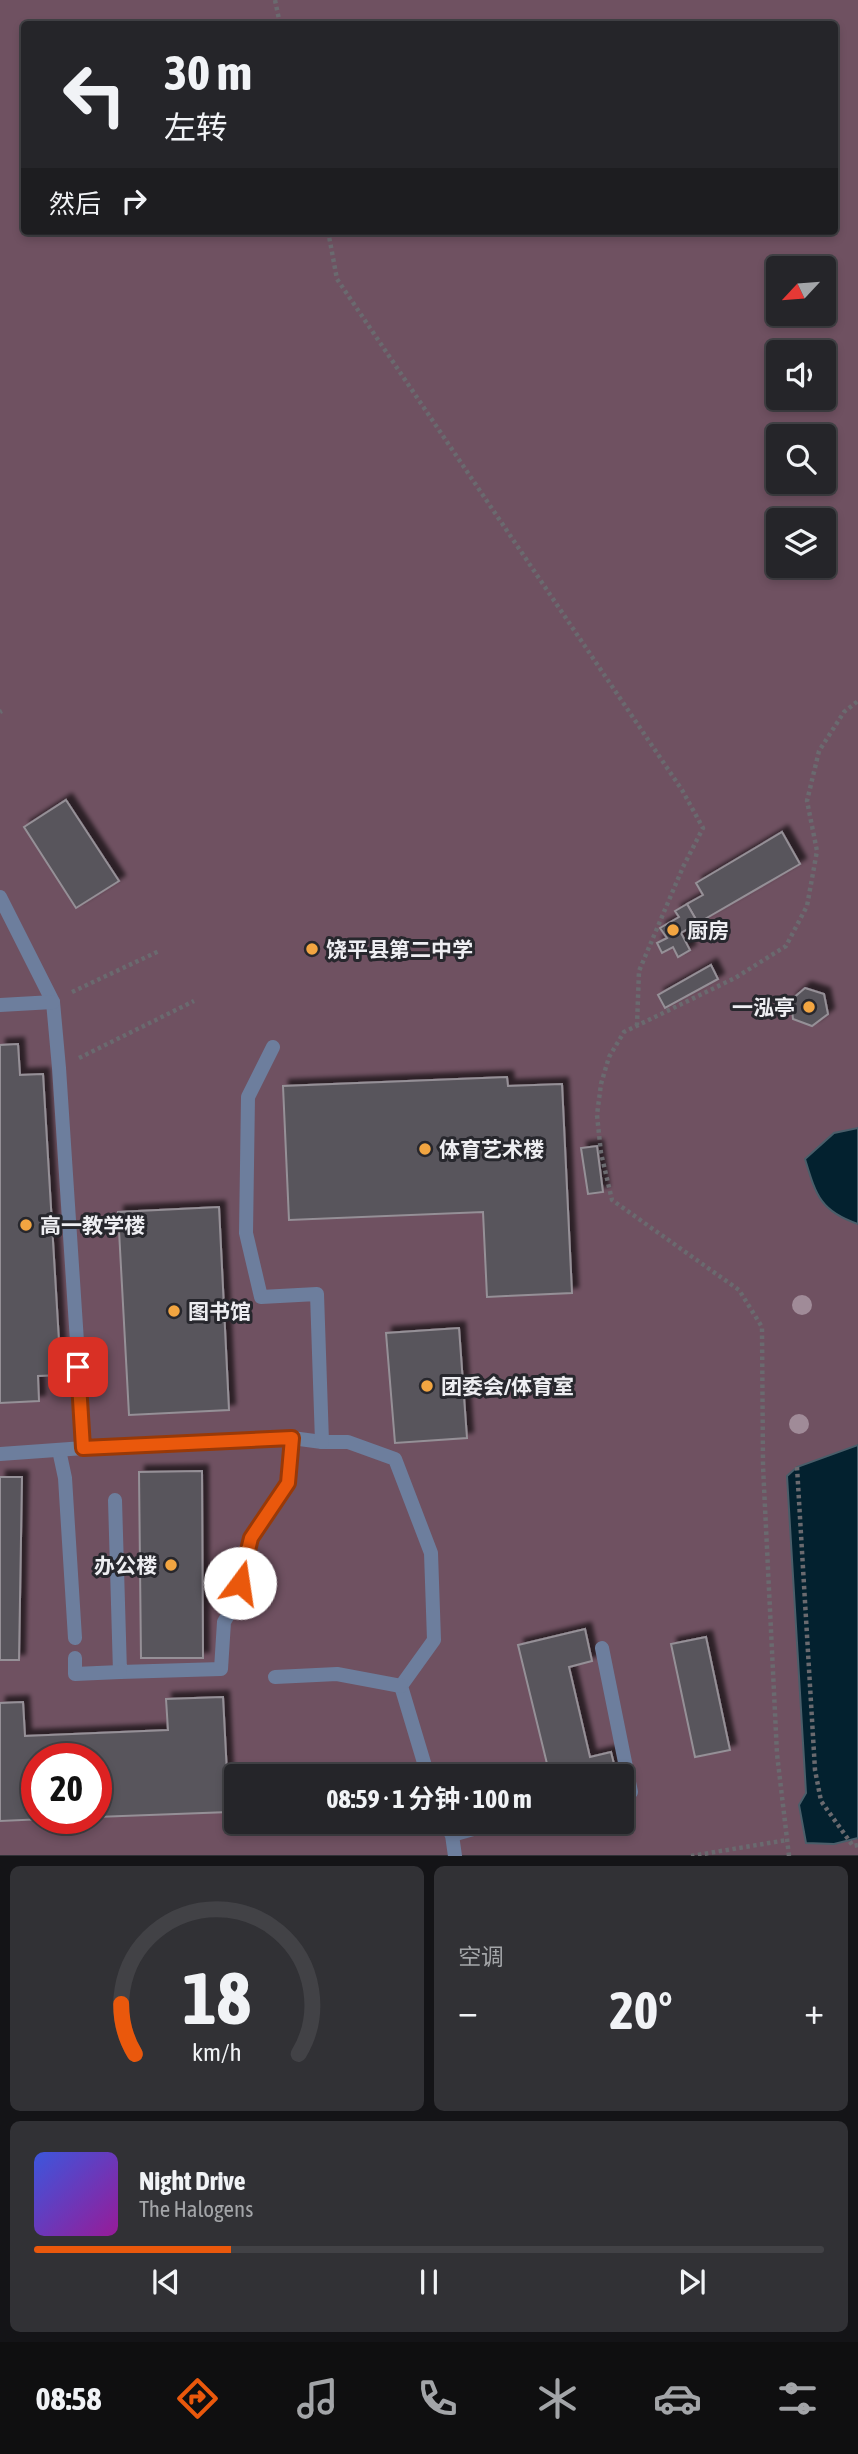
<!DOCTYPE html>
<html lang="zh">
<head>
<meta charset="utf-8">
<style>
	body { margin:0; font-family:"Asap Condensed","Noto Sans SC",sans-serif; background:#313135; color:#f1f3f6; height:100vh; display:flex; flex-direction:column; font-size:26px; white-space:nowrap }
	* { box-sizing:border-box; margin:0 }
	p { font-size:23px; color:#a3a5a8 }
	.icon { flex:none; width:38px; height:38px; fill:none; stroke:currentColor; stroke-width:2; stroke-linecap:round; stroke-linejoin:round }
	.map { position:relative; height:1856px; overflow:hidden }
	.panel { display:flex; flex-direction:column; gap:10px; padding:10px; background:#141417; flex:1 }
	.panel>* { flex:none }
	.hud { position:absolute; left:21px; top:21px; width:817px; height:214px; border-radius:7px; box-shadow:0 4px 10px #0003,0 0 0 2px #424246; background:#252529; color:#f1f3f6; overflow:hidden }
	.needle { width:46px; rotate:244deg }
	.tools { position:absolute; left:766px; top:256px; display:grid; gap:14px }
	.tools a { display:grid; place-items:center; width:70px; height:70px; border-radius:7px; background:#252529; box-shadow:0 4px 10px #0003,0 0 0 2px #424246; font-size:35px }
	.speed { position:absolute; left:21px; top:1743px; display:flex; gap:14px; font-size:35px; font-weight:700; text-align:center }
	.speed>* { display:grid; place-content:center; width:91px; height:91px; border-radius:50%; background:#252529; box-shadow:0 4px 10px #0003,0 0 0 2px #424246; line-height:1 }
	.speed .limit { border:10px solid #d22; background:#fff; color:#111 }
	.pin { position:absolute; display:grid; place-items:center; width:60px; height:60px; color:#fff; margin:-30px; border-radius:14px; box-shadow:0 4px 10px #0006 }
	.me { position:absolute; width:77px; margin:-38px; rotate:14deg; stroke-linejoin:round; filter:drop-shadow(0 0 5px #0008) }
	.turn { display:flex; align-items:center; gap:24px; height:147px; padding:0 28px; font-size:32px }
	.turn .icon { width:91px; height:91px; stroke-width:2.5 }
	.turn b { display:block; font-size:49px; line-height:60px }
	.then { display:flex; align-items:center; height:66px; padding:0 28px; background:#0003; gap:14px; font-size:26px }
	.big { font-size:52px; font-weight:700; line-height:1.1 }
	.panel .tile { flex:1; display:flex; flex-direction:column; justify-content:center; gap:10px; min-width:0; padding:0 24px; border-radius:10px; background:#313135 }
	.panel .dial { align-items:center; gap:0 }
	.dial svg { height:182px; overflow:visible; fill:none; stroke:#424246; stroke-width:7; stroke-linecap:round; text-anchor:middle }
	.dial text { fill:#f1f3f6; stroke:none }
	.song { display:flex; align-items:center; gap:21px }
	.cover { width:84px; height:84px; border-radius:10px; background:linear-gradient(135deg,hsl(230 70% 55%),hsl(300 70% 35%)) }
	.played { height:7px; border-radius:4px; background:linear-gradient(90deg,#ea580c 25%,#424246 25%) }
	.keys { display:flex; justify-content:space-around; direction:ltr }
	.heat { display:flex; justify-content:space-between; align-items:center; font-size:38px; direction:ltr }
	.panel .tiles { flex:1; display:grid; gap:10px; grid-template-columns:1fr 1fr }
	.tile:last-child { grid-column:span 2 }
	.trip { position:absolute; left:224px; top:1764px; width:410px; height:70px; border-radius:7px; background:#252529; box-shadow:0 4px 10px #0003,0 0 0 2px #424246; font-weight:700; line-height:70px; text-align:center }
	.tab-bar { display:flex; height:112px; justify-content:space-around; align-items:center; background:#0f0f10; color:#a3a5a8 }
	.tab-bar .icon { width:49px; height:49px }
	.tab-bar .selected { color:#ea580c }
	.tab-bar b { font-size:32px; color:#f1f3f6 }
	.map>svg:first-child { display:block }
	.green { fill:#6f5161; fill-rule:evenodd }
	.water { fill:#03212f; stroke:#4a5e6a; stroke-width:2 }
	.building { fill:#59545b; stroke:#959097; stroke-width:2; filter:url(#shadow) }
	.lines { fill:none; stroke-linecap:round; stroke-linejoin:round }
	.path { stroke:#6a6a6f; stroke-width:4.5; stroke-dasharray:3.5 3.5; stroke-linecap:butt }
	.lane { stroke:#6d7e9d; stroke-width:14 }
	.street { stroke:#6d7e9d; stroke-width:14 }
	.tree { fill:#a08b98 }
	.route-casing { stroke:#983908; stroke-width:18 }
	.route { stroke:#ea580c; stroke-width:12 }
	.poi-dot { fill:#f2a541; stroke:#27272d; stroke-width:2.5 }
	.labels { text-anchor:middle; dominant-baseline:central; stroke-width:6; stroke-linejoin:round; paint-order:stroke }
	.poi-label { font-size:21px; font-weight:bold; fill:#eeeef2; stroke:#27272d; text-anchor:start }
</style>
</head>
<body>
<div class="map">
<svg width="858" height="1856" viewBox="0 0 858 1856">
	<defs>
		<filter id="shadow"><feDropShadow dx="6" dy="-6" stdDeviation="2" flood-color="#0009"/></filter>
	</defs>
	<rect width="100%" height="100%" fill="#313137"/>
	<path class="green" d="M0,0h858v1855h-858zM24,24h811v207h-811zM779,268h45v45h-45zM779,352h45v45h-45zM779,436h45v45h-45zM779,520h45v45h-45zM37,1759h59v59h-59zM236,1776h385v46h-385z"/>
	<g class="water">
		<path d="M858,1128v96c-38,-13 -42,-29 -53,-65l29,-26z"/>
		<polygon points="858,1445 858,1838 834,1844 806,1843 799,1805 806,1793 787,1476 797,1467"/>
	</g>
	<g class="building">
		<polygon points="66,800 119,881 76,908 24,827"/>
		<polygon points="782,832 800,864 698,923 687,904 703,895 696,883"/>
		<polygon points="687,904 698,923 681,933 690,950 678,957 673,947 662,953 657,943 667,938 660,928 679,917 675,911"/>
		<polygon points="711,965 718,979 665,1008 658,995"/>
		<polygon points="805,988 824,994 828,1014 812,1026 793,1019 791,1000"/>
		<polygon points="18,1044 20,1075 43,1074 61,1375 38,1376 39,1401 0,1403 0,1045"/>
		<polygon points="507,1077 508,1086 562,1084 572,1293 487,1297 483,1212 289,1220 283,1086"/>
		<polygon points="597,1146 603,1192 588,1194 581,1148"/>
		<polygon points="219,1207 229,1410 129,1415 118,1212"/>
		<polygon points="459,1328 467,1438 395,1443 386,1333"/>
		<polygon points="202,1471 203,1658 141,1658 139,1472"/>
		<polygon points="0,1477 22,1477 19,1660 0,1660"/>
		<polygon points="585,1629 592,1661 569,1667 590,1757 611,1752 617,1776 550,1776 518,1645"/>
		<polygon points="706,1637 730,1750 695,1757 671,1644"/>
		<polygon points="223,1697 229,1812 96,1817 96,1759 37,1759 37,1818 68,1818 0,1821 0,1703 23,1702 25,1736 168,1730 166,1699"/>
	</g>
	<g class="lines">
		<g class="path">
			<polyline points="275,0 280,24"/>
			<polyline points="328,231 337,279 682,790 703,828 683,867 639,971 637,1025"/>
			<polyline points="0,712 2,711"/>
			<polyline points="72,992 159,951"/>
			<polyline points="79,1058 194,1001"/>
			<polyline points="797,1467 815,1770 821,1801 853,1846 858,1845"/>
			<polyline points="691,1856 787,1840"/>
			<polyline points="789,1856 777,1754 763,1466 762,1327 739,1290 612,1200 601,1153 597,1115 601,1084 609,1057 624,1032 735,978 786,946 807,906 817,851 807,801 819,751 844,712 858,701"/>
		</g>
		<g class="lane">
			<polyline points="0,897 53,1002 59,1068 84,1448 292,1438 322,1442 348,1442 395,1459 431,1553 434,1640 401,1686 428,1776"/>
			<polyline points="0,1005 53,1002"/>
			<polyline points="273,1047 248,1097 246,1233 261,1297 317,1294 322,1442"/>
			<polyline points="59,1450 65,1478 75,1638"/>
			<polyline points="0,1454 84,1448"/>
			<polyline points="115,1500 120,1672 221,1669 224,1622 234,1605 251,1538 288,1483 292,1438"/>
			<polyline points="602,1648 631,1792 621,1794"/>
			<polyline points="75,1658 75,1674 120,1672"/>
			<polyline points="275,1677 337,1674 401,1686"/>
			<polyline points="452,1835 498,1822"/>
		</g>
		<polyline class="street" points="444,1822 452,1835 455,1856"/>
	</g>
	<g class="tree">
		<circle cx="802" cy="1305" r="10"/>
		<circle cx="799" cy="1424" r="10"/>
	</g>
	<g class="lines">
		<g class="route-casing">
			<polyline id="route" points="78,1367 83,1448 292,1438 288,1483 251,1538 240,1583"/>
		</g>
		<use href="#route" class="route"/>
	</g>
	<g class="poi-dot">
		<circle cx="673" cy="930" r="7"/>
		<circle cx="312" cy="949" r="7"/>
		<circle cx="809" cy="1007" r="7"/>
		<circle cx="425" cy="1149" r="7"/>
		<circle cx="26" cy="1225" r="7"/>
		<circle cx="174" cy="1311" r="7"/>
		<circle cx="427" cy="1386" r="7"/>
		<circle cx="171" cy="1565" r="7"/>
	</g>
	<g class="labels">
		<g class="poi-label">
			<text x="687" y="930">厨房</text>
			<text x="326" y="949">饶平县第二中学</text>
			<text x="795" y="1007" text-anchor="end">一泓亭</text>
			<text x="439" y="1149">体育艺术楼</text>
			<text x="40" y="1225">高一教学楼</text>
			<text x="188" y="1311">图书馆</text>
			<text x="441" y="1386">团委会/体育室</text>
			<text x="157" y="1565" text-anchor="end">办公楼</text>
		</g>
	</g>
</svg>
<div class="tools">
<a><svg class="needle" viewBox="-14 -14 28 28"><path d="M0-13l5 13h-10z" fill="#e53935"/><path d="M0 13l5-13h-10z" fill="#a3a5a8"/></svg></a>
<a><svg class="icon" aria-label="sound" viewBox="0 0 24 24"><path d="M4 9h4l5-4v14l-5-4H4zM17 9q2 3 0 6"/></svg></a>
<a><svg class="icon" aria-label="search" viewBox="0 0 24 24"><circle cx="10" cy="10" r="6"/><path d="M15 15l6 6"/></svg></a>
<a><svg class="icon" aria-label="layers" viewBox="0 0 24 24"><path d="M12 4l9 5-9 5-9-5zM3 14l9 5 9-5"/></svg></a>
</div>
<div class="speed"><div class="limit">20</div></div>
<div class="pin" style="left:78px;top:1367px;background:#d93025"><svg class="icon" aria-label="arrive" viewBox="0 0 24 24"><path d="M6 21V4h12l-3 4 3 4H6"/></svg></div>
<svg class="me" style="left:240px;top:1583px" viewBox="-20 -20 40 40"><circle r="19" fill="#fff"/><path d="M0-13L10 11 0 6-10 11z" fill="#ea580c"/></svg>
<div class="trip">08:59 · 1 分钟 · 100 m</div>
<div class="hud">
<div class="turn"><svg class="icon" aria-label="left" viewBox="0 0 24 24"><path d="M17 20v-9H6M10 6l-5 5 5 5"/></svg><div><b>30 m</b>左转</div></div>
<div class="then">然后<svg class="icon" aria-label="right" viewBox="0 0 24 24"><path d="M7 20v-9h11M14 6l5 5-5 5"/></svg></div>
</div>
</div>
<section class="panel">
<div class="tiles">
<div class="tile dial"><svg viewBox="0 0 100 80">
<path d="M14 69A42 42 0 1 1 86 69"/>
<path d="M14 69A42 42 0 0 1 8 47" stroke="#ea580c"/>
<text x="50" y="56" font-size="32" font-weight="700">18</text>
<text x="50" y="72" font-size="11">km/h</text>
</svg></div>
<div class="tile"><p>空调</p>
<div class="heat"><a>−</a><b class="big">20°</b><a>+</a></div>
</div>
<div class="tile">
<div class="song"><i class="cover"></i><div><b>Night Drive</b><p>The Halogens</p></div></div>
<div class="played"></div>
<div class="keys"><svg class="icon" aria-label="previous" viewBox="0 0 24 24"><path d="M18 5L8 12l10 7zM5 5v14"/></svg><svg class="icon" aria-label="pause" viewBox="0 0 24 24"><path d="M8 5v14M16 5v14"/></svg><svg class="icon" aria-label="next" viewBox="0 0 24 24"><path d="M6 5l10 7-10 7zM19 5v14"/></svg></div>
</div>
</div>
</section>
<nav class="tab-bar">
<b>08:58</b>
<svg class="icon selected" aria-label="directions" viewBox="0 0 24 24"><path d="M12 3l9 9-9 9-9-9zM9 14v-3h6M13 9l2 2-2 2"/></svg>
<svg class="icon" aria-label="music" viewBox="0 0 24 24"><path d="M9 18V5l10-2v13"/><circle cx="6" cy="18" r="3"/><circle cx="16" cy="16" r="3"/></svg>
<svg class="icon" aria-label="phone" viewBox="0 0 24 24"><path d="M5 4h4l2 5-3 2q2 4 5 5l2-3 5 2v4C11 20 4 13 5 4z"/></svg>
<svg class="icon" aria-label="climate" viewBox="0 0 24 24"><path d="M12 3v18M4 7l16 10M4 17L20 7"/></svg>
<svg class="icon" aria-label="car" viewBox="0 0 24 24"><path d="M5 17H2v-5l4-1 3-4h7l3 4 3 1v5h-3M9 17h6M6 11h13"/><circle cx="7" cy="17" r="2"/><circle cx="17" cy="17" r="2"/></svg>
<svg class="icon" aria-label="filters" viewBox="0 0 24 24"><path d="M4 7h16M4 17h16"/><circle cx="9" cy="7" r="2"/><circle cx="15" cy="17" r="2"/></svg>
</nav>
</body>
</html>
